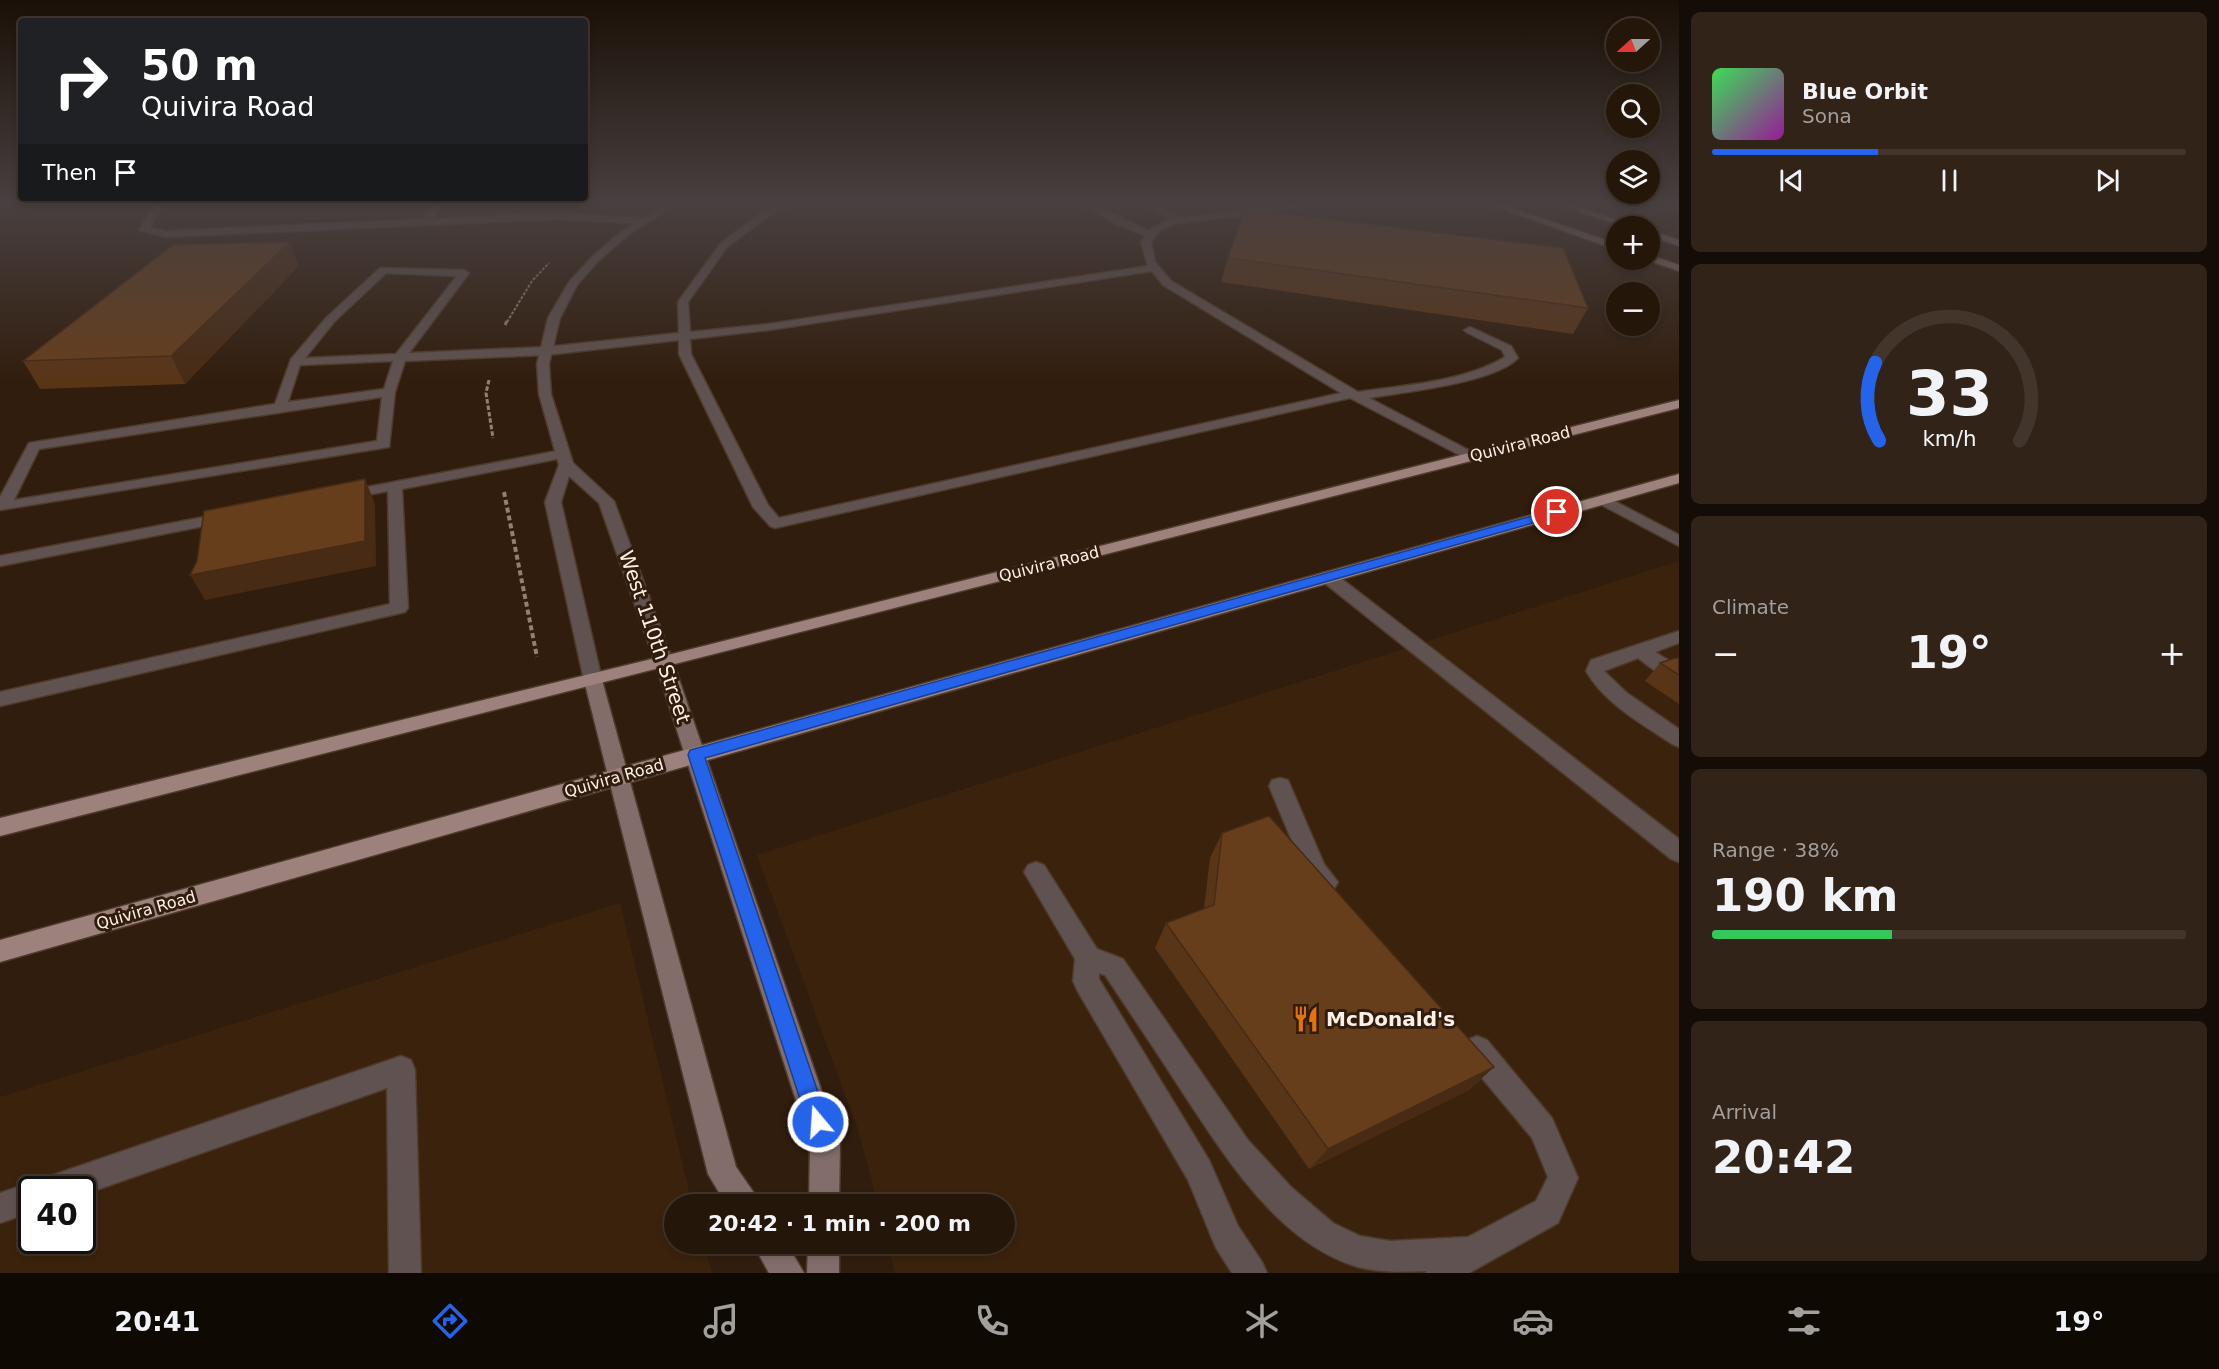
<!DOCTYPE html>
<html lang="en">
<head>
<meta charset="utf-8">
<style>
	body { margin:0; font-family:"DejaVu Sans",sans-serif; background:#312318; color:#f1f3f6; height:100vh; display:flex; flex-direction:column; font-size:22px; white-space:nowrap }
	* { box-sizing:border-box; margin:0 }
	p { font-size:20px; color:#a39f9c }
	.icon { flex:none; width:33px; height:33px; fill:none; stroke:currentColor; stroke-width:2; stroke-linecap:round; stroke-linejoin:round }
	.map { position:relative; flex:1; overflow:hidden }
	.sheet { display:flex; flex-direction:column; gap:12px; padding:12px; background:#140c06; width:540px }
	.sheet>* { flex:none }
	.guide { position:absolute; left:18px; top:18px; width:570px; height:183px; border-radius:6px; box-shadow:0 3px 9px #0003,0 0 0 2px #42352b; background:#202124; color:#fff; overflow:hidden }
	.needle { width:39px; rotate:249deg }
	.buttons { position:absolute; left:1606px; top:18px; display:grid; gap:12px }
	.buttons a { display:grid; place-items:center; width:54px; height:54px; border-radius:50%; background:#25160a; box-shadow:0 3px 9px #0003,0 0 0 2px #42352b; font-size:30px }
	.speed { position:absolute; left:18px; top:1176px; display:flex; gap:12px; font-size:30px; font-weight:700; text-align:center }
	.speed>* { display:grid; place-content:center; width:78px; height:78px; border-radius:50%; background:#25160a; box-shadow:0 3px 9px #0003,0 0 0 2px #42352b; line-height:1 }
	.speed .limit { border:3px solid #111; border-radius:9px; background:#fff; color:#111 }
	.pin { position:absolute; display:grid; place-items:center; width:51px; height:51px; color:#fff; margin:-26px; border:3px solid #fff; border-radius:50%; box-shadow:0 2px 6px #0007 }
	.me { position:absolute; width:66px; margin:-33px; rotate:342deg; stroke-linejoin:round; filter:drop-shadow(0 0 4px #0008) }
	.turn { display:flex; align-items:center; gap:21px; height:126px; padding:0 24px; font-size:27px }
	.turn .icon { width:78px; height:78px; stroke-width:2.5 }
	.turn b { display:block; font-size:42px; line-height:51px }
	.then { display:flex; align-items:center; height:57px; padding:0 24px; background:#0003; gap:12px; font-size:22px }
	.big { font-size:45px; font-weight:700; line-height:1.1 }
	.sheet .tile { flex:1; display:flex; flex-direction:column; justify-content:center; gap:9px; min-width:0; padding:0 21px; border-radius:9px; background:#312318 }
	.sheet .dial { align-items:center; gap:0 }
	.dial svg { height:156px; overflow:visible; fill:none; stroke:#42352b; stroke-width:7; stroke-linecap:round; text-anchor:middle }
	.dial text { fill:#f1f3f6; stroke:none }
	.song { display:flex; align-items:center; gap:18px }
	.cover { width:72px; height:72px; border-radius:9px; background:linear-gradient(135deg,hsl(130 70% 55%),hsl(300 70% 35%)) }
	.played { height:6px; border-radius:3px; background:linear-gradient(90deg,#2563eb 35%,#42352b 35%) }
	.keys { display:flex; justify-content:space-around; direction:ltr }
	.heat { display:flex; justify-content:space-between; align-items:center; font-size:33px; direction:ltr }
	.charge { height:9px; border-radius:4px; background:linear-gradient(90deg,#34c759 38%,#42352b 0) }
	.trip { position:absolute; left:664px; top:1194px; width:351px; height:60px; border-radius:30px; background:#25160a; box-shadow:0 3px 9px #0003,0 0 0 2px #42352b; font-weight:700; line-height:60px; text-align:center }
	.tabs { display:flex; height:96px; justify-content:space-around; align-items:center; background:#0f0904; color:#a39f9c }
	.tabs .icon { width:42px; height:42px }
	.tabs .selected { color:#2563eb }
	.tabs b { font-size:27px; color:#f1f3f6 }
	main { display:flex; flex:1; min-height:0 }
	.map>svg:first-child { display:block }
	.built { fill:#3b220c; fill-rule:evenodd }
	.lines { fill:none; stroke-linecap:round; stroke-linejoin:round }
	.lane-casing { stroke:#4e3b2b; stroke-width:3 }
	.street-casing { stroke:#4e3b2b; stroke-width:3 }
	.secondary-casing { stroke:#4e3b2b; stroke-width:3 }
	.primary-casing { stroke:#4e3b2b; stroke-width:3 }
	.path-far2 { stroke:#918073; stroke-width:2; stroke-dasharray:3 1.5; stroke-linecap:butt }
	.path-far1 { stroke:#918073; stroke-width:3; stroke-dasharray:4.5 2; stroke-linecap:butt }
	.path { stroke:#918073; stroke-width:4; stroke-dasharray:5 3; stroke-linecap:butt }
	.lane { fill:#605250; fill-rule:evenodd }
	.street { fill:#605250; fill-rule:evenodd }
	.secondary { fill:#836d6a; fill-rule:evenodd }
	.primary { fill:#9d817d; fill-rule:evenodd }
	.wall { fill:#593518 }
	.shaded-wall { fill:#482b14 }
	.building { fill:#673e1c; stroke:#482b14; stroke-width:1.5 }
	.route { fill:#2563eb; stroke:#184099; stroke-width:1.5 }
	.labels { text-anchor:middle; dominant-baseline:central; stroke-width:6; stroke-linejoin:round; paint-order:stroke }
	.street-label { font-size:16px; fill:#fef0e6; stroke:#311d0d }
	.near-street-label { font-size:20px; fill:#fef0e6; stroke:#311d0d }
	.near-poi-label { font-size:20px; font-weight:bold; fill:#fef0e6; stroke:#311d0d; text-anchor:start }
</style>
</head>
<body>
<main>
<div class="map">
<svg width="1679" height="1273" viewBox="0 0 1679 1273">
	<rect width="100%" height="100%" fill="#311d0d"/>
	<g class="built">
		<polygon points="1610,204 1679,204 1679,225"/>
		<polygon points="1679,561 1679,1273 895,1273 888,1244 1005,1244 1005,1204 878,1204 858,1130 757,855"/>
		<path d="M620,903l72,301h-17v40h28l9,29h-712v-176zM32,1190h50v50h-50z"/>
	</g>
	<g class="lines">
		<g class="lane-casing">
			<g id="lane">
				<polygon points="155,204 163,204 150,228 166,231 424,219 432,204 440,204 433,219 557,213 644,218 648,221 644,224 557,219 166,237 139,230"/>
				<path d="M781,204h10l-25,14 -39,29 -39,55 2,30 79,-8 379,-58 -7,-24 5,-6 -32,-13 -32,-19h10l58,27 3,-4 18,-8 -28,-15h10l29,14 109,-14h21l-4,3 -135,17 -14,7 -8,11 4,20 16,19 187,111c48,-7 105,-10 147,-35l-3,-7 -36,-18 -2,-2 6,-3 41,19 7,12c-24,25 -114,34 -149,40l107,56 2,3 -2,3 -5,1 -121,-63 -575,130 -5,-2 -17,-19 -74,-153v-14l-133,15 -141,6 -10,31 -6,55 -389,63v-13l29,-54 246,-39 16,-45 35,-41 54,-50 84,2 5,3 -60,80 137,-6 133,-14 -1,-31 43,-59 39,-29zM1152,271l11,14 178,108 -562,125 -11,-13 -77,-151 -1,-15 79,-9zM386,273l71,3 -61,78 -91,4 29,-36zM393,361l-9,28 -96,13 12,-37zM382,397l-5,44 -363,59 25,-51z"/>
				<polygon points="562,450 569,454 567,457 402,489 408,608 405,612 0,706 0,692 390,604 388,491 346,499 341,498 339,495 341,492"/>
				<polygon points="1603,495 1679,535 1679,546 1598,503 1595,500"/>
				<polygon points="225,513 233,518 230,521 0,566 0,556"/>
				<polygon points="1328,572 1334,573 1679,839 1679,862 1671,859 1322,581 1320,577 1322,573"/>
				<path d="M1679,631v12l-24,9 23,14v10c-15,4 -29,-10 -40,-18l-34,13 23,22 52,36v18l-7,-3c-31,-21 -67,-40 -86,-73l5,-11z"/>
				<path d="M1280,778l8,2 36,84 14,18 -4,7c-13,5 -18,-2 -27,-12l-38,-91 3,-6z"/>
				<path d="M1036,862l8,3 53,84 26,10 125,181 43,47 42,36 27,13 30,5 78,-4 68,-36 12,-24 -16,-39 -65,-78 -4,-10 4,-10 10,-4 10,4 65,78 26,60 -20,45 -89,50h-44l1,-2c-23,1 -45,2 -68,-4 -81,-24 -133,-111 -177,-177 -25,-39 -51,-77 -76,-115l-6,-2v6l110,181 29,66 24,36 5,11h-35l-16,-25 -28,-68 -111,-190 -4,-9 2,-22 -51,-87 4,-7z"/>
				<polygon points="401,1056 411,1060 415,1070 421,1273 389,1273 387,1088 82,1195 82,1190 32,1190 32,1212 0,1223 0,1193 32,1182 40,1185 42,1179 53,1175"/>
			</g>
		</g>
		<g class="street-casing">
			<polygon id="street" points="667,204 677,204 628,235 598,261 577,285 560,318 549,364 551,394 573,463 614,501 673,662 671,667 664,668 657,667 655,662 599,503 569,476 561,502 602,680 600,685 593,687 586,685 584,680 545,502 559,465 539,394 537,364 548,318 569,282 592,257 622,231"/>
		</g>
		<g class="secondary-casing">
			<g id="secondary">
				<polygon points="1489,204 1500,204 1617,244 1617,250"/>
				<polygon points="1557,204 1569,204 1635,226 1622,226"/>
				<polygon points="1650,230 1679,240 1679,246 1650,236"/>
				<polygon points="1650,255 1679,265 1679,271 1647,260 1650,260"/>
				<polygon points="664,656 671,657 673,662 840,1144 839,1204 809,1204 810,1144 655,662 657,657"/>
				<polygon points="593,673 600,675 602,680 736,1167 754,1193 758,1204 726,1204 708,1174 584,680 586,675"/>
				<polygon points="753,1244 787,1244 804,1273 769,1273"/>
				<polygon points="808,1244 839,1244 839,1273 807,1273"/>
			</g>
		</g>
		<g class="primary-casing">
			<g id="primary">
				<polygon points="1679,400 1679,408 0,836 0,818 664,656"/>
				<polygon points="1679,474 1679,483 0,962 0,940"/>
			</g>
		</g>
		<polyline class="path-far2" points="507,322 532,281 549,263"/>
		<g class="path-far1">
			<polyline points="505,325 507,321"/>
			<polyline points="489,380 486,393 493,438"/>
		</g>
		<polyline class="path" points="504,492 537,657"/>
		<use href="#lane" class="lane"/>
		<use href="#street" class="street"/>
		<use href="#secondary" class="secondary"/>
		<use href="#primary" class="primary"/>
	</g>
	<g class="wall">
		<polygon points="1679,205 1679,214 1674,213"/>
		<polygon points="1228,258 1588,308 1573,334 1221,282"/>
		<polygon points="299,266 185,384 40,389 23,361"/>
		<polygon points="1679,658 1679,704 1645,681 1660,663"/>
		<polygon points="1222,833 1494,1067 1469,1090 1309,1169 1155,948 1166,923 1204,908 1210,858"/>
	</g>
	<g class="shaded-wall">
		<polygon points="496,204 538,204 497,207"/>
		<polygon points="290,242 299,266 185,384 171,356"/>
		<polygon points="365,479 375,504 376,566 205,600 190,575"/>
		<polygon points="1494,1067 1469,1090 1309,1169 1328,1149"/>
	</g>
	<g class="building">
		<polygon points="1245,209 1563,248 1588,308 1228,258"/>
		<polygon points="290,242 171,356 23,361 173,245"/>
		<polygon points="365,479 365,541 190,575 197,561 204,511"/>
		<polygon points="1675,658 1679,658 1679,675 1660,663"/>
		<polygon points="1269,816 1494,1067 1328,1149 1166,923 1214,905 1222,833"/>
	</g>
	<linearGradient id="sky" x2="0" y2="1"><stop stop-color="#1b1007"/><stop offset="0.53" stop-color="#484040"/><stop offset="1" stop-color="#484040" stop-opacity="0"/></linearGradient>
	<rect width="1679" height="382" fill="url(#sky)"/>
	<polygon class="route" points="1557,509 1561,510 1561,515 705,758 828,1122 825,1130 818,1133 810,1130 688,755 690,750"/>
	<defs>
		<g id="restaurant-bare" transform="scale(2.07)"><path d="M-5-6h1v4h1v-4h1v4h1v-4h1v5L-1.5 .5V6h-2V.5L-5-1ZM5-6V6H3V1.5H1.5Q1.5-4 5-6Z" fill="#e8710a" stroke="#311d0d" stroke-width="2.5" paint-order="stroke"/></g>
	</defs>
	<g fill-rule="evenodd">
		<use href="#restaurant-bare" x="1306" y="1019"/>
	</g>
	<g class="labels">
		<g class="street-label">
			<text transform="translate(1520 444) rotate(-14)">Quivira Road</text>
			<text transform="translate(1049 564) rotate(-14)">Quivira Road</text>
			<text transform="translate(614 778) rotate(-16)">Quivira Road</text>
			<text transform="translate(146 910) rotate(-16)">Quivira Road</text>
		</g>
		<g class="near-street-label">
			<text transform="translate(655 637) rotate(71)">West 110th Street</text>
		</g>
		<g class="near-poi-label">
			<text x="1326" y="1019">McDonald's</text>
		</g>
	</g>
</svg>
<div class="buttons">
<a><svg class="needle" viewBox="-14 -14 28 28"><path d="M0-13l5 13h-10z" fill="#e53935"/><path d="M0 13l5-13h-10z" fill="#a39f9c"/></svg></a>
<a><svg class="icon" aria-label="search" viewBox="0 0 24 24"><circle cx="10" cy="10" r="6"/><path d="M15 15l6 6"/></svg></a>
<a><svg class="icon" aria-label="layers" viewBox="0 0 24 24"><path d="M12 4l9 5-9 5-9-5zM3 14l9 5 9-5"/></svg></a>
<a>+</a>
<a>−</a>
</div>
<div class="speed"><div class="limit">40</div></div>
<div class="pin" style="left:1557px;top:512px;background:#d93025"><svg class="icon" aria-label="arrive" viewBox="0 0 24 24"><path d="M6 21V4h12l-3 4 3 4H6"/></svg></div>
<svg class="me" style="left:818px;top:1122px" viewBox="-20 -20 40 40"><circle r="17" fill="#2563eb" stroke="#fff" stroke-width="3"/><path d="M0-11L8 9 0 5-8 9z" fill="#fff"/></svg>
<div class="trip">20:42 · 1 min · 200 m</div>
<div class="guide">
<div class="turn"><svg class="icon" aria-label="right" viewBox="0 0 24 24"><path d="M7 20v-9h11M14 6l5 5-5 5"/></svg><div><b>50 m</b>Quivira Road</div></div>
<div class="then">Then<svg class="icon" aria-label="arrive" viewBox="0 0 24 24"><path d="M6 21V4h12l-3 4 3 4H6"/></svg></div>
</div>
</div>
<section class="sheet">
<div class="tile">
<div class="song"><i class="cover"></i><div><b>Blue Orbit</b><p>Sona</p></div></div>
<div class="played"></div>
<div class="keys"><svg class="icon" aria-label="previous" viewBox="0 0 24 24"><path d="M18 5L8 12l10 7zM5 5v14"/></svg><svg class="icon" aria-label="pause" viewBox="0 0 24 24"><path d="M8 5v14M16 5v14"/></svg><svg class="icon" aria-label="next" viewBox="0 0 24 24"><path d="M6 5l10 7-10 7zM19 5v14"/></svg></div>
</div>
<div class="tile dial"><svg viewBox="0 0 100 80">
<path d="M14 69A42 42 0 1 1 86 69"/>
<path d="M14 69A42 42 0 0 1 12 29" stroke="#2563eb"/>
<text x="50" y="56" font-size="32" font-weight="700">33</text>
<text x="50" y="72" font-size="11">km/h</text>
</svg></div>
<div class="tile"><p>Climate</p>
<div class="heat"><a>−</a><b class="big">19°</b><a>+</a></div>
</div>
<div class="tile"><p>Range · 38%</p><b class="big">190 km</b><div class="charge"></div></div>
<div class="tile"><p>Arrival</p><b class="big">20:42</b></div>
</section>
</main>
<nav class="tabs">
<b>20:41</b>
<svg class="icon selected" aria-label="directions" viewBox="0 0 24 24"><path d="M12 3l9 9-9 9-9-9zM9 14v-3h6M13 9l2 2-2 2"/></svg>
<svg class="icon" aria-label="music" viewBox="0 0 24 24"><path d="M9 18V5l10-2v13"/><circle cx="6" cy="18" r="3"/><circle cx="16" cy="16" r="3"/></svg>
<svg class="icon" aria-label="phone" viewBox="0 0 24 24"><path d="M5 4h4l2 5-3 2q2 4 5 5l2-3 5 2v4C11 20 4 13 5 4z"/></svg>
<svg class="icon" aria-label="climate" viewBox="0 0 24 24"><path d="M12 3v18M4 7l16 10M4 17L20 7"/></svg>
<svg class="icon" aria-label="car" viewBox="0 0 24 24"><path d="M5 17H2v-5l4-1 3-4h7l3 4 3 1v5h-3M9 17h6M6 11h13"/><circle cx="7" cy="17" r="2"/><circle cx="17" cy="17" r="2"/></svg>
<svg class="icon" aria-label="filters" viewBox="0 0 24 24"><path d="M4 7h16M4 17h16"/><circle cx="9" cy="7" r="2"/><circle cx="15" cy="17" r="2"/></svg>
<b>19°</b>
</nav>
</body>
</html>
